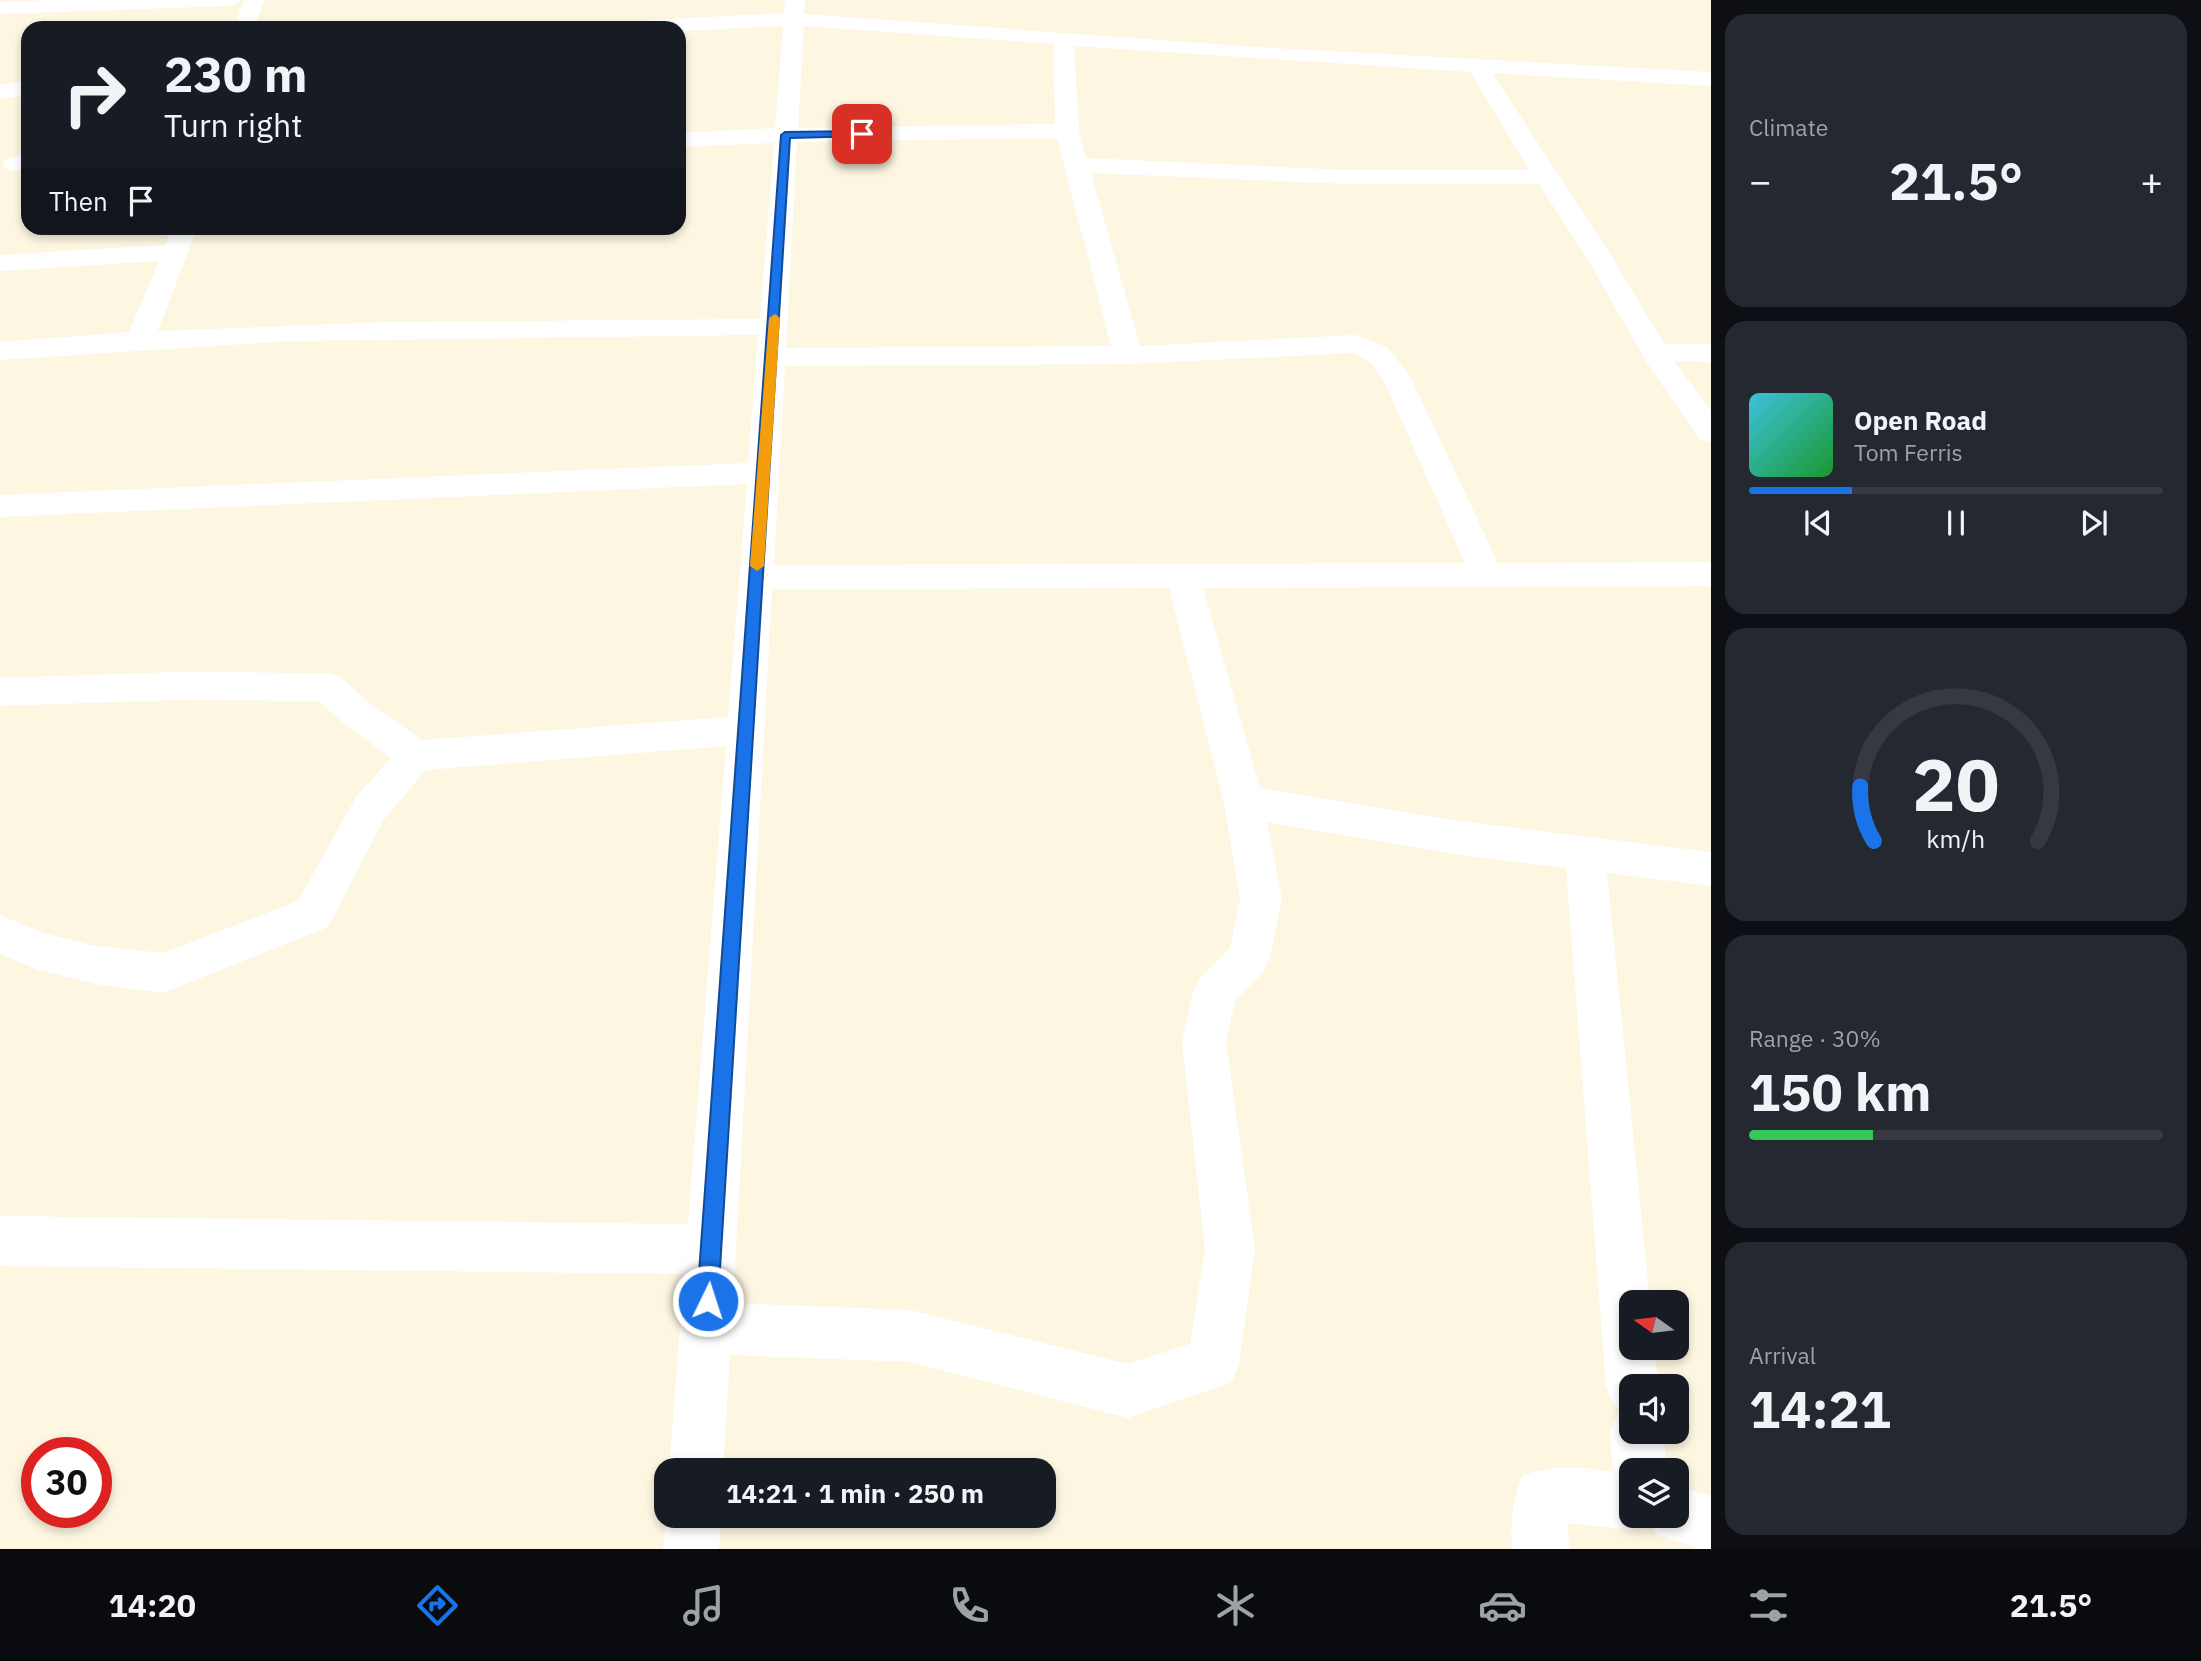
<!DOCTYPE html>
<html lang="en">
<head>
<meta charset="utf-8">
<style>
	body { margin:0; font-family:"IBM Plex Sans",sans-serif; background:#242831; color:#f1f3f6; height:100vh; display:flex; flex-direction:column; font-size:26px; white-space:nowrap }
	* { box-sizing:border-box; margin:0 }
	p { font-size:23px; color:#9ea1a6 }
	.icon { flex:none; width:38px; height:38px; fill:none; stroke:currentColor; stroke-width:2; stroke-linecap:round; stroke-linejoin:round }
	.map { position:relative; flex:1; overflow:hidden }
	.panel { display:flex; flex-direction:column; gap:14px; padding:14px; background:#0d0f14; width:490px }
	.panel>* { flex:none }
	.banner { position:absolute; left:21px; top:21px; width:665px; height:214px; border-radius:21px; box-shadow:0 4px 10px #0003; background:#171b24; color:#f1f3f6; overflow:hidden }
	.needle { width:46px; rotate:284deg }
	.controls { position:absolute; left:1619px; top:1290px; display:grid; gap:14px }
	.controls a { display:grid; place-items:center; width:70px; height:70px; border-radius:14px; background:#171b24; box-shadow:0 4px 10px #0003; font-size:35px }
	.speed { position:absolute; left:21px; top:1437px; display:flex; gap:14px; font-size:35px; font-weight:700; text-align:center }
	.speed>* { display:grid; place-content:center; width:91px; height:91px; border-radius:50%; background:#171b24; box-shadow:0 4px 10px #0003; line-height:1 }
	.speed .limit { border:10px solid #d22; background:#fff; color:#111 }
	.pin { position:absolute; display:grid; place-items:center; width:60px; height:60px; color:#fff; margin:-30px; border-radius:14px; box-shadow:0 4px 10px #0006 }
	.me { position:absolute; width:77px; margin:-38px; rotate:4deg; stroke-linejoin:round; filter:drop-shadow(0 0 5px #0008) }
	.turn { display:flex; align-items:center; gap:24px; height:147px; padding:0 28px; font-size:32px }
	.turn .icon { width:91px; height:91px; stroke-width:2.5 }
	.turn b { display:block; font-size:49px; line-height:60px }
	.then { display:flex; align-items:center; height:66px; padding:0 28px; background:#0003; gap:14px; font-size:26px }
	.big { font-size:52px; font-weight:800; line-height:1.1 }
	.panel .tile { flex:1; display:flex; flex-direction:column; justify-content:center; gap:10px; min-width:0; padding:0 24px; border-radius:21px; background:#242831 }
	.panel .dial { align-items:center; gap:0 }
	.dial svg { height:182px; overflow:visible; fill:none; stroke:#363941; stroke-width:7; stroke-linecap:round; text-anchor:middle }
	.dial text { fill:#f1f3f6; stroke:none }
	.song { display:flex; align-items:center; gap:21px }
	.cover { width:84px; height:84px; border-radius:10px; background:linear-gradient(135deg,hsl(190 70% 55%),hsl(130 70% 35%)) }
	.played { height:7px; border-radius:4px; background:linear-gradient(90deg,#1a73e8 25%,#363941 25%) }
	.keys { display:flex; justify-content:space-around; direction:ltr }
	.heat { display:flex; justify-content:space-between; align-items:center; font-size:38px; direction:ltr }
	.charge { height:10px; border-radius:5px; background:linear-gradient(90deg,#34c759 30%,#363941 0) }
	.trip { position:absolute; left:654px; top:1458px; width:402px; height:70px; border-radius:21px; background:#171b24; box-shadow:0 4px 10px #0003; font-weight:800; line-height:70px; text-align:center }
	.dock { display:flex; height:112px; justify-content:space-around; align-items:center; background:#090b0e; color:#9ea1a6 }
	.dock .icon { width:49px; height:49px }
	.dock .selected { color:#1a73e8 }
	.dock b { font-size:32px; color:#f1f3f6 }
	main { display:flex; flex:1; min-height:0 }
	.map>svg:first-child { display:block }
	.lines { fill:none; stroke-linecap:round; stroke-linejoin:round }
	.street { fill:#fff; fill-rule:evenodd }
	.route { fill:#1a73e8; stroke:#114b97; stroke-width:2 }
	.slow { fill:#f59e0b }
</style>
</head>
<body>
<main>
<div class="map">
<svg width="1711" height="1549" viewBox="0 0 1711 1549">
	<rect width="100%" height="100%" fill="#fdf6e1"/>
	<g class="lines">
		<g class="street">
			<polygon points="54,0 240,0 237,4 230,6 0,14 0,2"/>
			<polygon points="244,0 264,0 254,28 234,28"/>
			<path d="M785,0h20l-1,14 452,33 455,25v14l-219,-13 122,187 50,84h47v18l-37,-1 37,50v31l-11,-3 -53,-76 -59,-103 -49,-76h-192l-256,-11 49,173 215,-11 32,12 23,29 88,187 213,-1v24l-508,2 57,200 193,32 258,32v34l-104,-13 43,429h-19v46h24l3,38h-27v46h33l3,38h-36v46h45v-30l35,10v53h-11l-44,-15 -5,-13 -20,9 -63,-7 1,26h-56c-4,-25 0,-50 9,-73 30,-12 60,-9 91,-4l-3,-40 8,-19 7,-3 -12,-5 -7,-19 -40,-518 -113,-14 -186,-32 15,77 -12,58 -6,14 -29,30 -9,41 29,207 -16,114 -7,19 -104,36 -218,-56 -180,-7 -7,115h-54l15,-196 -684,-8v-50l688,8 38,-478 -300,24 -42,49 -56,108 -165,66 -68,-9 -56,-14 -39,-16v-39l44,18 51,13 68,7 135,-52 58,-104 35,-39 -49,-36 -23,-21 -144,-1 -175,6v-28l175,-6 153,1 13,4 27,25 54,38 306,-23 19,-233 -747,33v-22l748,-32 10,-128 -468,6 -290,19v-18l129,-10 30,-71 -159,10v-16l165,-10 8,-17h24l-39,103 229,-9 373,-3 14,-176 -95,4v-14l96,-5 8,-102 -104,5v-3h-76l3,-4 7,-2 171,-9zM804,26l249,18 2,80 -257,4zM1074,46l396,26 59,98h-182l-261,-12 -7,-27zM1057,138l54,208 -325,2 11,-206zM1354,353l18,11 13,19 80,180 -691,2 11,-199 343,-2zM1169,588l55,214 16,97 -10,49 -30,30 -7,14 -11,50 23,207 -15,95 -62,20 -218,-54 -177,-7 39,-714z"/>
			<polygon points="28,81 28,95 0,99 0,85"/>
			<polygon points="28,153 28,168 15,171 6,169 3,164 6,159"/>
			<polygon points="667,1512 667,1516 721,1516 719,1549 663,1549"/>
		</g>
	</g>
	<polygon class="route" points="862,131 866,132 866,136 790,138 718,1301 715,1309 708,1312 700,1309 697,1301 781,135 785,132"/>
	<polygon class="slow" points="775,314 780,318 764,566 757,571 750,566 769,318"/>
</svg>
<div class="controls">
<a><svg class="needle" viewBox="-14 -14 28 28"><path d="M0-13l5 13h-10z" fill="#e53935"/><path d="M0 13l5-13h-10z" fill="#9ea1a6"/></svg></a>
<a><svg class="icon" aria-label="sound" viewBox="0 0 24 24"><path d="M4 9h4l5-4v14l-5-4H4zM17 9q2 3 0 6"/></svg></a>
<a><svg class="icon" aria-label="layers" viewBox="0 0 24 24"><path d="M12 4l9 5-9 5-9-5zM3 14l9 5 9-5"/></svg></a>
</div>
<div class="speed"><div class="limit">30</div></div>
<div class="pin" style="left:862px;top:134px;background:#d93025"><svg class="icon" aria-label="arrive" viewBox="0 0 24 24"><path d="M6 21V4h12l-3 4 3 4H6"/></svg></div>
<svg class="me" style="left:708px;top:1301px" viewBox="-20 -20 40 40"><circle r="17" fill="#1a73e8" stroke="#fff" stroke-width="3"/><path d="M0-11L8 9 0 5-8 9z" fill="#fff"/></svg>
<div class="trip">14:21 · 1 min · 250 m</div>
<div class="banner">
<div class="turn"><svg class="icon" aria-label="right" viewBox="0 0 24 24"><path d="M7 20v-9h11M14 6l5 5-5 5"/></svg><div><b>230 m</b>Turn right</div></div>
<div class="then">Then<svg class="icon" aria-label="arrive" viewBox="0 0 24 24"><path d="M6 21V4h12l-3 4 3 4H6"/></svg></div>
</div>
</div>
<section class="panel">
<div class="tile"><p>Climate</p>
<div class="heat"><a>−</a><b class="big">21.5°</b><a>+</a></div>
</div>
<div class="tile">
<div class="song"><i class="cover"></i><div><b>Open Road</b><p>Tom Ferris</p></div></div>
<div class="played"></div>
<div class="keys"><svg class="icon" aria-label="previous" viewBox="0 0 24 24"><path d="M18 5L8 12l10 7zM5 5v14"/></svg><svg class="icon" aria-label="pause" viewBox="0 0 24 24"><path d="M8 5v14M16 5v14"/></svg><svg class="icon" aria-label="next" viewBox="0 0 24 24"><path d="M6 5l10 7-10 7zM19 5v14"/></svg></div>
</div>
<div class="tile dial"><svg viewBox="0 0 100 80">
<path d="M14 69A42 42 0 1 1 86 69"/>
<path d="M14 69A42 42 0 0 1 8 45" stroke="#1a73e8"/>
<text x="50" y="56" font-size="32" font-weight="700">20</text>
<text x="50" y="72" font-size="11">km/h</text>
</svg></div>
<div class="tile"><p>Range · 30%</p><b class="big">150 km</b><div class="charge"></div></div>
<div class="tile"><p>Arrival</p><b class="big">14:21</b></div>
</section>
</main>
<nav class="dock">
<b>14:20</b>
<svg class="icon selected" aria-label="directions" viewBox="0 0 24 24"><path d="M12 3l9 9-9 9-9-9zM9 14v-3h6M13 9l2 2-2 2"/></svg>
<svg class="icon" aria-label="music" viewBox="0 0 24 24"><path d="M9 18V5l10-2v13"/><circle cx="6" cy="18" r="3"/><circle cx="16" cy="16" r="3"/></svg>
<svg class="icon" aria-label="phone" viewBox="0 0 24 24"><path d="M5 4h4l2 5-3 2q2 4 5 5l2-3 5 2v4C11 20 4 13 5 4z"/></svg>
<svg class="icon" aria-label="climate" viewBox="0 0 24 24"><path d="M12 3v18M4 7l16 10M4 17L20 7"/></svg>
<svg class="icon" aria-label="car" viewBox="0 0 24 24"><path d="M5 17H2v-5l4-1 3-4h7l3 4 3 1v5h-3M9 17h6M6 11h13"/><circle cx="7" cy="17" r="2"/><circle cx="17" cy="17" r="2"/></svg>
<svg class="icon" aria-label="filters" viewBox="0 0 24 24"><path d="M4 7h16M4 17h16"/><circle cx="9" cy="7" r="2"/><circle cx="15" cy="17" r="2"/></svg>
<b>21.5°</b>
</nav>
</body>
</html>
